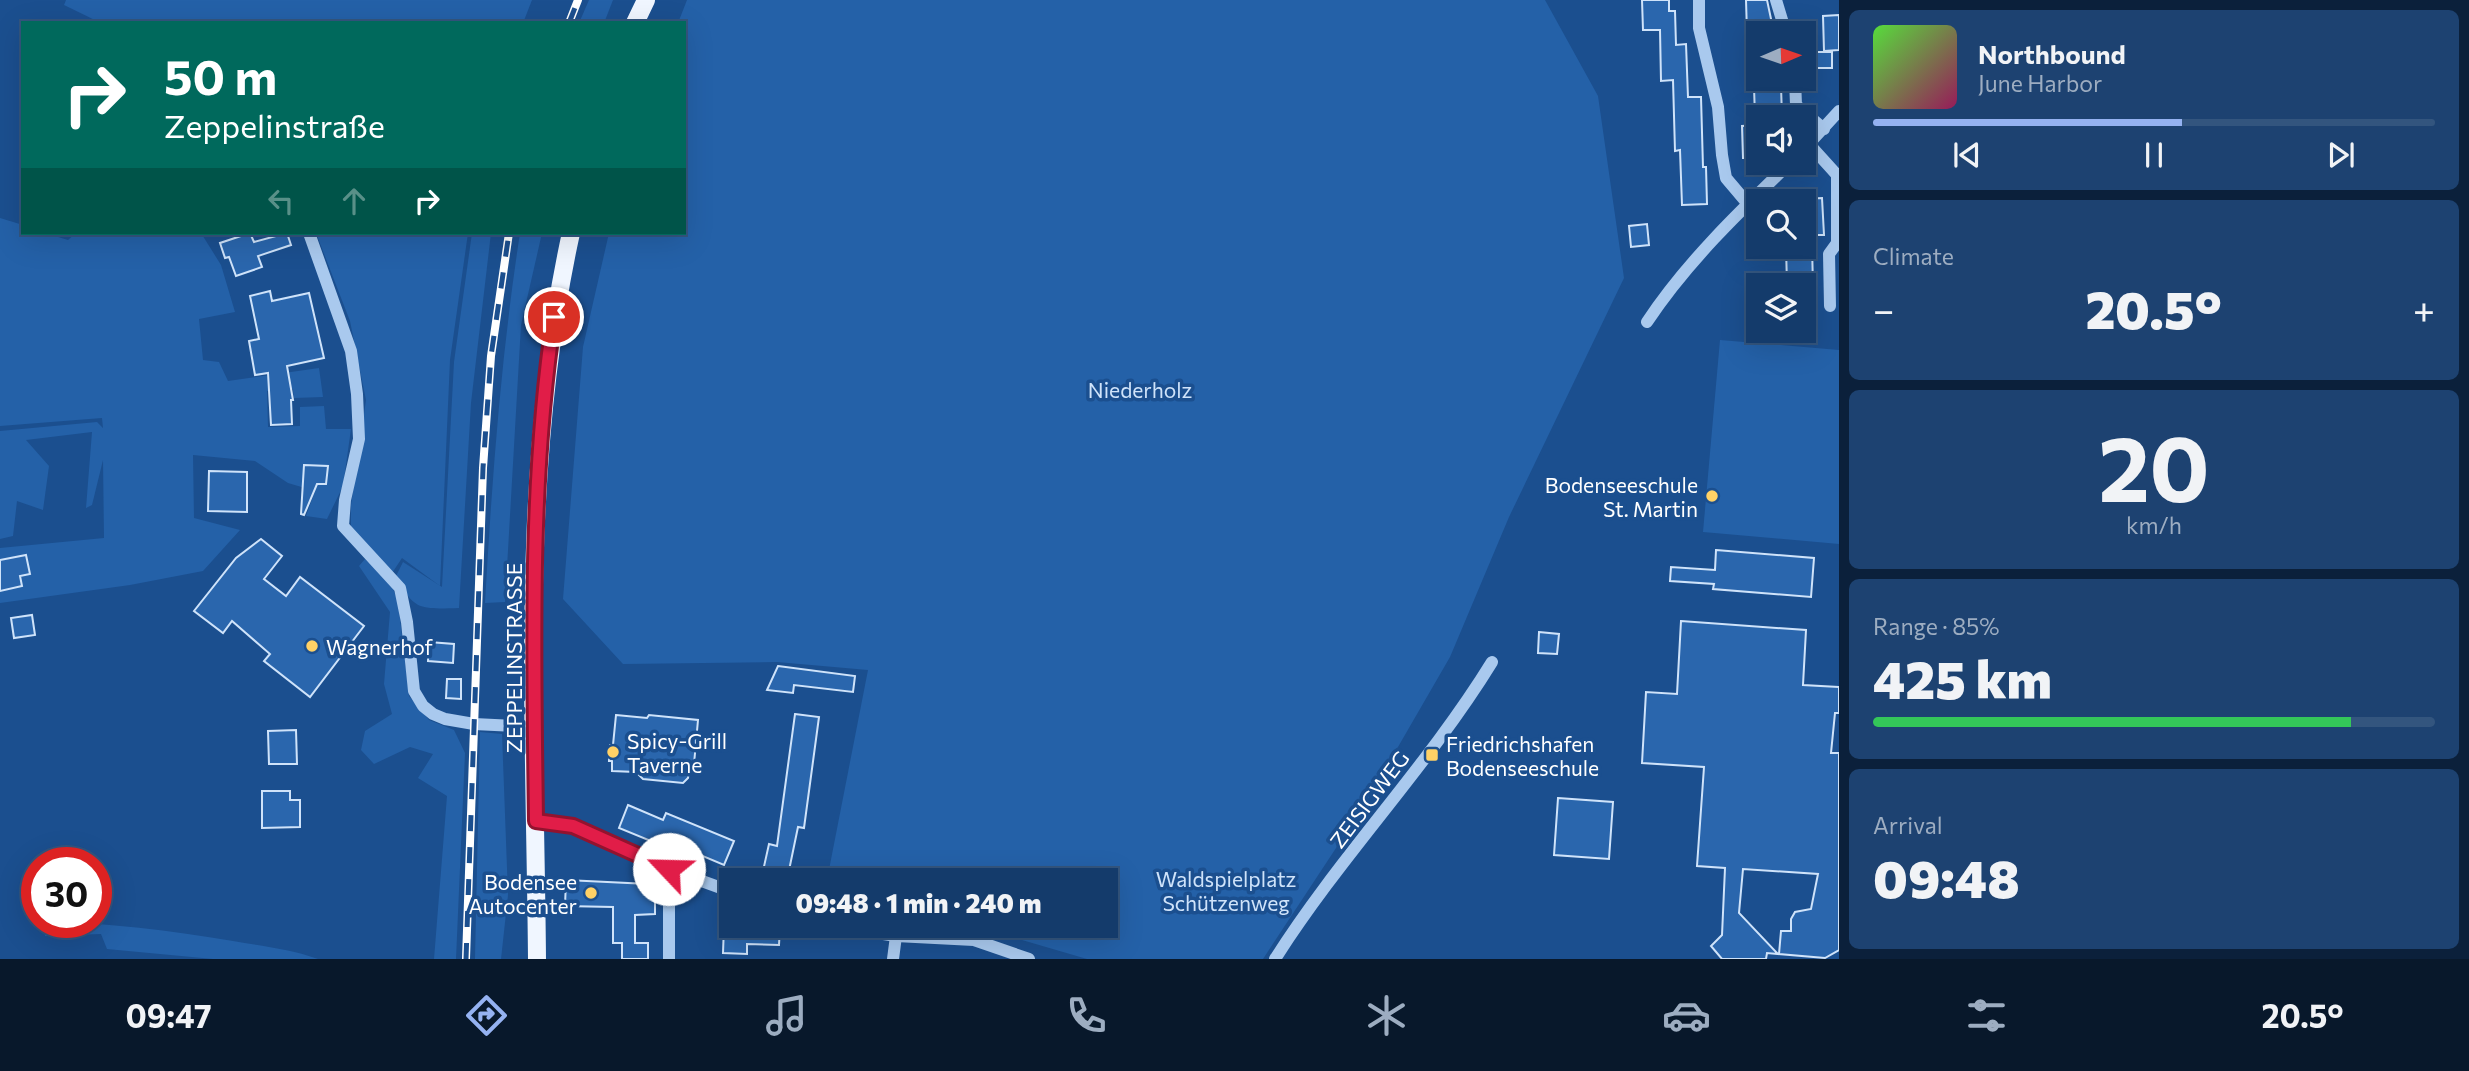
<!DOCTYPE html>
<html lang="en">
<head>
<meta charset="utf-8">
<style>
	body { margin:0; font-family:Commissioner,sans-serif; background:#1d4271; color:#f1f3f6; height:100vh; display:flex; flex-direction:column; font-size:26px; white-space:nowrap }
	* { box-sizing:border-box; margin:0 }
	p { font-size:23px; color:#9dadc1 }
	.icon { flex:none; width:38px; height:38px; fill:none; stroke:currentColor; stroke-width:2; stroke-linecap:round; stroke-linejoin:round }
	.map { position:relative; flex:1; overflow:hidden }
	.side { display:flex; flex-direction:column; gap:10px; padding:10px; background:#0b203b; width:630px }
	.side>* { flex:none }
	.banner { position:absolute; left:21px; top:21px; width:665px; height:214px; border-radius:0px; box-shadow:0 7px 28px #0002,0 0 0 2px #33557e; background:#00695c; color:#fff; overflow:hidden }
	.needle { width:46px; rotate:88deg }
	.tools { position:absolute; left:1746px; top:21px; display:grid; gap:14px }
	.tools a { display:grid; place-items:center; width:70px; height:70px; border-radius:0px; background:#143b6b; box-shadow:0 7px 28px #0002,0 0 0 2px #33557e; font-size:35px }
	.speed { position:absolute; left:21px; top:847px; display:flex; gap:14px; font-size:35px; font-weight:700; text-align:center }
	.speed>* { display:grid; place-content:center; width:91px; height:91px; border-radius:50%; background:#143b6b; box-shadow:0 7px 28px #0002,0 0 0 2px #33557e; line-height:1 }
	.speed .limit { border:10px solid #d22; background:#fff; color:#111 }
	.pin { position:absolute; display:grid; place-items:center; width:60px; height:60px; color:#fff; margin:-30px; border:4px solid #fff; border-radius:50%; box-shadow:0 2px 7px #0007 }
	.me { position:absolute; width:77px; margin:-38px; rotate:294deg; stroke-linejoin:round; filter:drop-shadow(0 0 5px #0008) }
	.turn { display:flex; align-items:center; gap:24px; height:147px; padding:0 28px; font-size:32px }
	.turn .icon { width:91px; height:91px; stroke-width:2.5 }
	.turn b { display:block; font-size:49px; line-height:60px }
	.lanes { display:flex; align-items:center; height:66px; padding:0 28px; background:#0003; justify-content:center; gap:35px; direction:ltr }
	.lanes .off { opacity:.35 }
	.big { font-size:52px; font-weight:800; line-height:1.1 }
	.side .card { flex:1; display:flex; flex-direction:column; justify-content:center; gap:10px; min-width:0; padding:0 24px; border-radius:10px; background:#1d4271 }
	.side .dial { align-items:center; gap:0 }
	.dial b { font-size:91px; line-height:1 }
	.song { display:flex; align-items:center; gap:21px }
	.cover { width:84px; height:84px; border-radius:10px; background:linear-gradient(135deg,hsl(110 70% 55%),hsl(330 70% 35%)) }
	.played { height:7px; border-radius:4px; background:linear-gradient(90deg,#95b2f1 55%,#33557e 55%) }
	.keys { display:flex; justify-content:space-around; direction:ltr }
	.heat { display:flex; justify-content:space-between; align-items:center; font-size:38px; direction:ltr }
	.charge { height:10px; border-radius:5px; background:linear-gradient(90deg,#34c759 85%,#33557e 0) }
	.trip { position:absolute; left:719px; top:868px; width:399px; height:70px; border-radius:0px; background:#143b6b; box-shadow:0 7px 28px #0002,0 0 0 2px #33557e; font-weight:800; line-height:70px; text-align:center }
	.tab-bar { display:flex; height:112px; justify-content:space-around; align-items:center; background:#08182b; color:#9dadc1 }
	.tab-bar .icon { width:49px; height:49px }
	.tab-bar .selected { color:#95b2f1 }
	.tab-bar b { font-size:32px; color:#f1f3f6 }
	main { display:flex; flex:1; min-height:0 }
	.map>svg:first-child { display:block }
	.green { fill:#2461a8 }
	.building { fill:#2a66ad; stroke:#cfe3fa; stroke-width:2 }
	.lines { fill:none; stroke-linecap:round; stroke-linejoin:round }
	.minor { stroke:#a9c9ee; stroke-width:12 }
	.major { stroke:#f0f6ff; stroke-width:18 }
	.rail-casing { stroke:#fff; stroke-width:8 }
	.rail { stroke:#1b4f8f; stroke-width:5; stroke-dasharray:16; stroke-linecap:butt }
	.route-casing { stroke:#92132f; stroke-width:18 }
	.route { stroke:#e11d48; stroke-width:12 }
	.poi-dot { fill:#ffd166; stroke:#1b4f8f; stroke-width:2.5 }
	.labels { text-anchor:middle; dominant-baseline:central; stroke-width:7; stroke-linejoin:round; paint-order:stroke }
	.park-label { font-size:21px; fill:#cfe3fa; stroke:#1b4f8f }
	.poi-label { font-size:21px; fill:#fff; stroke:#1b4f8f; text-anchor:start }
	.street-label { font-size:21px; fill:#fff; stroke:#1b4f8f }
</style>
</head>
<body>
<main>
<div class="map">
<svg width="1839" height="959" viewBox="0 0 1839 959">
	<rect width="100%" height="100%" fill="#1b4f8f"/>
	<g class="green">
		<polygon points="66,0 532,0 523,23 101,23 64,5"/>
		<polygon points="589,0 613,0 604,23 579,23"/>
		<polygon points="687,0 1545,0 1598,96 1624,278 1509,517 1450,657 1365,804 1263,959 1087,959 995,932 942,926 1106,926 1106,880 827,880 868,670 777,662 623,664 563,599 583,347 609,233 684,233 684,23 678,23"/>
		<polygon points="0,218 23,225 23,233 45,233 68,240 76,233 201,233 221,265 235,312 199,319 203,360 219,362 228,381 319,368 323,397 294,398 293,389 267,391 268,427 300,426 300,407 324,406 326,429 351,429 343,486 327,519 306,516 315,491 288,483 255,461 193,455 194,518 240,530 203,571 130,585 0,603 0,548 104,538 103,460 92,505 86,508 92,432 26,440 49,466 43,510 17,501 13,536 0,539 0,431 97,422 103,428 102,418 0,426"/>
		<polygon points="316,233 468,233 450,360 440,586 402,558 392,573 351,530 351,505 366,400 350,321"/>
		<path d="M472,233h19l-20,170 -12,205c-39,1 -45,3 -63,-32l7,-14 39,25 12,-225z"/>
		<path d="M520,233h22l-21,92 -16,277 -20,1c7,-124 16,-247 35,-370z"/>
		<polygon points="1720,340 1839,350 1839,544 1703,532"/>
		<polygon points="365,559 391,584 398,601 409,696 429,720 454,730 465,753 456,959 434,959 447,796 418,778 433,754 410,747 374,764 361,750 365,731 392,714 384,684 390,612 359,566"/>
		<polygon points="480,732 502,734 508,895 501,959 475,959"/>
		<path d="M44,922c63,0 127,9 189,19 29,5 58,8 85,18h-105l-106,-10 -6,-15 -56,2z"/>
	</g>
	<g class="building">
		<polygon points="1642,0 1669,0 1669,11 1675,11 1676,45 1686,44 1688,97 1701,97 1703,167 1706,167 1707,204 1682,205 1680,150 1675,151 1673,80 1661,81 1660,30 1643,30"/>
		<polygon points="1746,0 1767,0 1774,33 1747,33"/>
		<polygon points="1839,15 1839,50 1824,51 1823,16"/>
		<rect x="1804" y="52" width="28" height="16"/>
		<polygon points="1781,86 1782,117 1755,117 1754,87"/>
		<polygon points="1759,125 1759,158 1743,158 1742,126"/>
		<polygon points="1822,198 1824,235 1804,235 1804,199"/>
		<polygon points="1647,224 1649,245 1631,247 1629,226"/>
		<polygon points="250,233 254,242 287,233 291,245 258,256 262,267 236,276 229,257 225,258 220,243"/>
		<polygon points="1786,247 1812,247 1813,285 1787,285"/>
		<polygon points="270,291 272,301 309,293 324,358 287,366 293,400 291,400 292,424 271,425 268,373 255,375 249,341 259,339 250,296"/>
		<polygon points="304,465 328,466 326,484 317,484 304,515 301,514"/>
		<polygon points="209,471 247,472 247,512 208,511"/>
		<polygon points="261,539 282,556 264,579 286,596 300,577 364,626 310,697 264,661 270,654 232,621 223,633 194,611 236,558"/>
		<polygon points="1716,550 1814,558 1811,597 1713,589 1714,584 1670,581 1671,567 1715,570"/>
		<polygon points="26,555 30,574 20,576 22,586 0,591 0,560"/>
		<polygon points="32,615 35,635 14,638 11,618"/>
		<polygon points="1681,621 1806,630 1803,685 1839,687 1839,713 1835,713 1831,753 1839,753 1839,950 1825,958 1779,954 1781,931 1791,931 1791,919 1795,912 1811,909 1818,874 1743,869 1739,913 1778,954 1767,953 1766,959 1722,959 1711,946 1722,935 1725,868 1697,866 1704,767 1642,763 1646,692 1677,694"/>
		<polygon points="1539,632 1559,634 1557,654 1538,653"/>
		<polygon points="429,642 454,644 453,663 428,661"/>
		<polygon points="778,666 855,676 853,692 794,685 793,693 767,690"/>
		<polygon points="447,679 461,679 461,699 446,698"/>
		<polygon points="795,714 819,717 804,828 798,827 787,880 761,880 769,844 777,846"/>
		<polygon points="616,715 647,718 649,715 698,720 694,764 690,764 688,778 683,783 643,779 636,772 612,771 612,761 609,761 610,745 613,745"/>
		<polygon points="296,730 297,764 269,764 268,731"/>
		<polygon points="262,791 290,791 290,800 300,800 300,827 262,828"/>
		<polygon points="1558,798 1613,802 1609,859 1554,855"/>
		<polygon points="628,805 663,820 666,813 734,841 724,865 660,838 658,844 619,828"/>
		<polygon points="566,880 648,884 648,889 655,889 655,914 635,915 635,943 648,943 648,959 622,959 622,943 613,943 613,907 565,906"/>
		<polygon points="724,926 780,926 779,945 747,944 747,954 723,953"/>
	</g>
	<g class="lines">
		<g class="minor">
			<polyline points="1699,0 1699,28 1718,107 1722,155 1726,178 1748,204"/>
			<polyline points="1776,0 1786,33"/>
			<polyline points="1795,79 1796,105 1824,129"/>
			<polyline points="1809,144 1837,175 1837,243 1829,254 1830,306"/>
			<polyline points="1805,148 1839,111"/>
			<polyline points="309,233 351,351 357,394 359,439 345,500 343,526 400,588 407,622 414,691 423,706 433,714 445,719 474,724 535,727"/>
			<path d="M1647,322c39,-59 92,-110 143,-159"/>
			<polyline points="536,821 573,826 669,869 732,892"/>
			<polyline points="669,869 669,959"/>
			<polyline points="833,926 896,936 974,940 1029,959"/>
			<polyline points="893,959 896,936"/>
			<path d="M1275,959c66,-104 153,-193 217,-297"/>
		</g>
		<g class="major">
			<polyline points="635,23 646,0"/>
			<path d="M537,959c-2,-241 -18,-490 34,-726"/>
		</g>
		<g class="rail-casing">
			<g id="rail">
				<polyline points="569,23 578,0"/>
				<polyline points="466,959 483,468 491,356 509,233"/>
			</g>
		</g>
		<use href="#rail" class="rail"/>
	</g>
	<g class="lines">
		<g class="route-casing">
			<path id="route" d="M554,317c-25,167 -20,336 -18,504l37,5 96,43"/>
		</g>
		<use href="#route" class="route"/>
	</g>
	<g class="poi-dot">
		<circle cx="1712" cy="496" r="7"/>
		<circle cx="312" cy="646" r="7"/>
		<circle cx="613" cy="752" r="7"/>
		<rect x="1425" y="748" width="14" height="14" rx="3.5"/>
		<circle cx="591" cy="893" r="7"/>
	</g>
	<g class="labels">
		<g class="park-label">
			<text x="1140" y="389">Niederholz</text>
			<text x="1226" y="878">Waldspielplatz<tspan x="1226" dy="24">Schützenweg</tspan></text>
		</g>
		<g class="poi-label">
			<text x="1698" y="484" text-anchor="end">Bodenseeschule<tspan x="1698" dy="24">St. Martin</tspan></text>
			<text x="326" y="646">Wagnerhof</text>
			<text x="627" y="740">Spicy-Grill<tspan x="627" dy="24">Taverne</tspan></text>
			<text x="1446" y="743">Friedrichshafen<tspan x="1446" dy="24">Bodenseeschule</tspan></text>
			<text x="577" y="881" text-anchor="end">Bodensee<tspan x="577" dy="24">Autocenter</tspan></text>
		</g>
		<g class="street-label">
			<text transform="translate(513 658) rotate(-90)">ZEPPELINSTRASSE</text>
			<text transform="translate(1369 799) rotate(-53)">ZEISIGWEG</text>
		</g>
	</g>
</svg>
<div class="tools">
<a><svg class="needle" viewBox="-14 -14 28 28"><path d="M0-13l5 13h-10z" fill="#e53935"/><path d="M0 13l5-13h-10z" fill="#9dadc1"/></svg></a>
<a><svg class="icon" aria-label="sound" viewBox="0 0 24 24"><path d="M4 9h4l5-4v14l-5-4H4zM17 9q2 3 0 6"/></svg></a>
<a><svg class="icon" aria-label="search" viewBox="0 0 24 24"><circle cx="10" cy="10" r="6"/><path d="M15 15l6 6"/></svg></a>
<a><svg class="icon" aria-label="layers" viewBox="0 0 24 24"><path d="M12 4l9 5-9 5-9-5zM3 14l9 5 9-5"/></svg></a>
</div>
<div class="speed"><div class="limit">30</div></div>
<div class="pin" style="left:554px;top:317px;background:#d93025"><svg class="icon" aria-label="arrive" viewBox="0 0 24 24"><path d="M6 21V4h12l-3 4 3 4H6"/></svg></div>
<svg class="me" style="left:669px;top:869px" viewBox="-20 -20 40 40"><circle r="19" fill="#fff"/><path d="M0-13L10 11 0 6-10 11z" fill="#e11d48"/></svg>
<div class="trip">09:48 · 1 min · 240 m</div>
<div class="banner">
<div class="turn"><svg class="icon" aria-label="right" viewBox="0 0 24 24"><path d="M7 20v-9h11M14 6l5 5-5 5"/></svg><div><b>50 m</b>Zeppelinstraße</div></div>
<div class="lanes"><svg class="icon off" aria-label="left" viewBox="0 0 24 24"><path d="M17 20v-9H6M10 6l-5 5 5 5"/></svg><svg class="icon off" aria-label="ahead" viewBox="0 0 24 24"><path d="M12 20V5M6 11l6-6 6 6"/></svg><svg class="icon" aria-label="right" viewBox="0 0 24 24"><path d="M7 20v-9h11M14 6l5 5-5 5"/></svg></div>
</div>
</div>
<section class="side">
<div class="card">
<div class="song"><i class="cover"></i><div><b>Northbound</b><p>June Harbor</p></div></div>
<div class="played"></div>
<div class="keys"><svg class="icon" aria-label="previous" viewBox="0 0 24 24"><path d="M18 5L8 12l10 7zM5 5v14"/></svg><svg class="icon" aria-label="pause" viewBox="0 0 24 24"><path d="M8 5v14M16 5v14"/></svg><svg class="icon" aria-label="next" viewBox="0 0 24 24"><path d="M6 5l10 7-10 7zM19 5v14"/></svg></div>
</div>
<div class="card"><p>Climate</p>
<div class="heat"><a>−</a><b class="big">20.5°</b><a>+</a></div>
</div>
<div class="card dial"><b>20</b><p>km/h</p></div>
<div class="card"><p>Range · 85%</p><b class="big">425 km</b><div class="charge"></div></div>
<div class="card"><p>Arrival</p><b class="big">09:48</b></div>
</section>
</main>
<nav class="tab-bar">
<b>09:47</b>
<svg class="icon selected" aria-label="directions" viewBox="0 0 24 24"><path d="M12 3l9 9-9 9-9-9zM9 14v-3h6M13 9l2 2-2 2"/></svg>
<svg class="icon" aria-label="music" viewBox="0 0 24 24"><path d="M9 18V5l10-2v13"/><circle cx="6" cy="18" r="3"/><circle cx="16" cy="16" r="3"/></svg>
<svg class="icon" aria-label="phone" viewBox="0 0 24 24"><path d="M5 4h4l2 5-3 2q2 4 5 5l2-3 5 2v4C11 20 4 13 5 4z"/></svg>
<svg class="icon" aria-label="climate" viewBox="0 0 24 24"><path d="M12 3v18M4 7l16 10M4 17L20 7"/></svg>
<svg class="icon" aria-label="car" viewBox="0 0 24 24"><path d="M5 17H2v-5l4-1 3-4h7l3 4 3 1v5h-3M9 17h6M6 11h13"/><circle cx="7" cy="17" r="2"/><circle cx="17" cy="17" r="2"/></svg>
<svg class="icon" aria-label="filters" viewBox="0 0 24 24"><path d="M4 7h16M4 17h16"/><circle cx="9" cy="7" r="2"/><circle cx="15" cy="17" r="2"/></svg>
<b>20.5°</b>
</nav>
</body>
</html>
